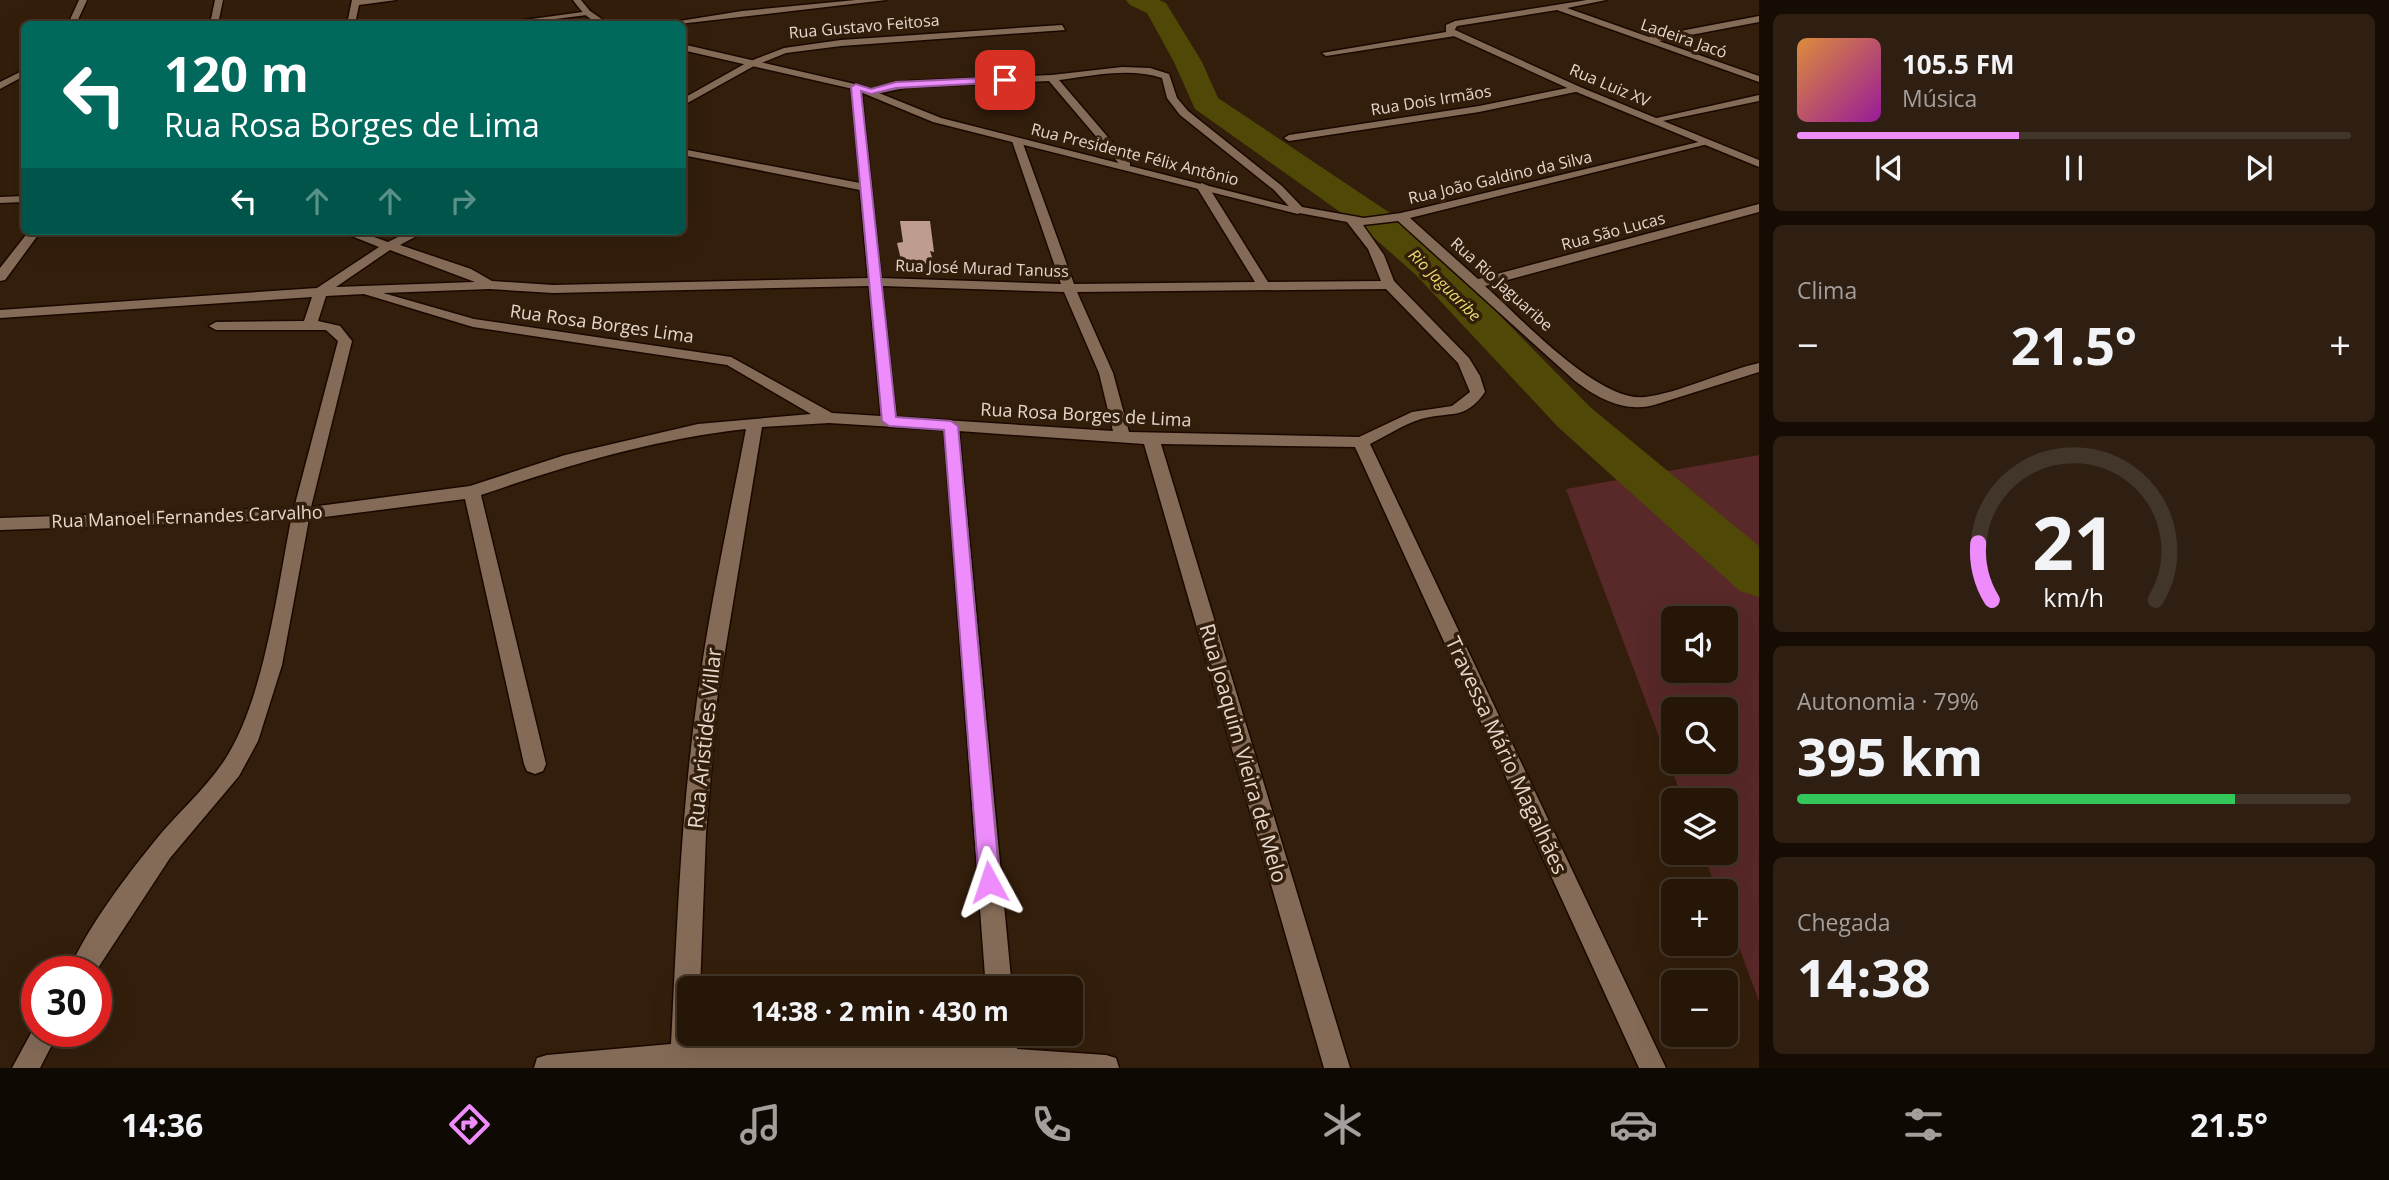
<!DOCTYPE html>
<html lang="pt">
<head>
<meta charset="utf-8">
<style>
	body { margin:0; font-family:"Open Sans",sans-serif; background:#2e1f12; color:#f1f3f6; height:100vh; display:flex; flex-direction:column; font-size:26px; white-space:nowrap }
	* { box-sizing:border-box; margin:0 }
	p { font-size:23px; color:#a49f9c }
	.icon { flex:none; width:38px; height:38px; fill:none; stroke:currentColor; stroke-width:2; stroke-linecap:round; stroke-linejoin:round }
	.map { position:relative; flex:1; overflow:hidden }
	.drawer { display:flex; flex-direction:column; gap:14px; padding:14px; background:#150c04; width:630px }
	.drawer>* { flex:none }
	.hud { position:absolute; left:21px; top:21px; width:665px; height:214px; border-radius:10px; box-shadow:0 7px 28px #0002,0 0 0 2px #423529; background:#00695c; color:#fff; overflow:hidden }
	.controls { position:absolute; left:1661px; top:606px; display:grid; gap:14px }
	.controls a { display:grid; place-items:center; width:77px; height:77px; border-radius:10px; background:#261608; box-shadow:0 7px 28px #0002,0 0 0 2px #423529; font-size:35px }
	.speed { position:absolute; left:21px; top:956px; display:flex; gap:14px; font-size:35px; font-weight:700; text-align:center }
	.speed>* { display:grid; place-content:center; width:91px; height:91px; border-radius:50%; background:#261608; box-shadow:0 7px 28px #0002,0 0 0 2px #423529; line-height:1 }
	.speed .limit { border:10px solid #d22; background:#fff; color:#111 }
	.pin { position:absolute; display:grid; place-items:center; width:60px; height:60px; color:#fff; margin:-30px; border-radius:14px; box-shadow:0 4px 10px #0006 }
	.me { position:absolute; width:77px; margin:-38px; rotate:355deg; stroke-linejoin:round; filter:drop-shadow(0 0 5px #0008) }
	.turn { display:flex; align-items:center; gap:24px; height:147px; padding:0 28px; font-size:32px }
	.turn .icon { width:91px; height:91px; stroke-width:2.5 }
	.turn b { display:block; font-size:49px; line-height:60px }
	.lanes { display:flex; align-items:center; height:66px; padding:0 28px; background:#0003; justify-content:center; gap:35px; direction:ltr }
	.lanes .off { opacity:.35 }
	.big { font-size:52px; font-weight:700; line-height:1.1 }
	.drawer .widget { flex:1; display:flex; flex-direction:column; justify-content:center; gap:10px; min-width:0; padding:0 24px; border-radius:10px; background:#2e1f12 }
	.drawer .dial { align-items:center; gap:0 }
	.dial svg { height:182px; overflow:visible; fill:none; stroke:#423529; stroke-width:7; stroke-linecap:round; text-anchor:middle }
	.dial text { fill:#f1f3f6; stroke:none }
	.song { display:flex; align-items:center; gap:21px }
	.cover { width:84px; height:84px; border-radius:10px; background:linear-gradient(135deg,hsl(30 70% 55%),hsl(300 70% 35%)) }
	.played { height:7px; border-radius:4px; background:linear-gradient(90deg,#ed8cfa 40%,#423529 40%) }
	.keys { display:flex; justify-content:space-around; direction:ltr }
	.heat { display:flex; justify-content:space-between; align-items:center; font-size:38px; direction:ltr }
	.charge { height:10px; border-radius:5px; background:linear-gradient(90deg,#34c759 79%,#423529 0) }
	.trip { position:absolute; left:677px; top:976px; width:406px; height:70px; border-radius:10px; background:#261608; box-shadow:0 7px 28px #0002,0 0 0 2px #423529; font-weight:700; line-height:70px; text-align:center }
	.dock { display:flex; height:112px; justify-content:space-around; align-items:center; background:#0f0903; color:#a49f9c }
	.dock .icon { width:49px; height:49px }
	.dock .active { color:#ed8cfa }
	.dock b { font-size:32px; color:#f1f3f6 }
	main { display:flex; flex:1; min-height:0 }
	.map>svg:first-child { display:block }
	.green { fill:#592828; fill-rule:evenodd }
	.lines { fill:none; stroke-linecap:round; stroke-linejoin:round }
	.river { fill:#504806; fill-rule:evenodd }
	.building { fill:#be9d90 }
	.street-casing { stroke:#1a0800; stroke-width:3 }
	.secondary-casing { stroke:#1a0800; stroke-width:3 }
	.street { fill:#846b57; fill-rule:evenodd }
	.secondary { fill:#846b57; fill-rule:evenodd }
	.route { fill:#ed8cfa; stroke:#9a5ba2; stroke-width:2 }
	.labels { text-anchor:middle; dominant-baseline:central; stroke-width:7; stroke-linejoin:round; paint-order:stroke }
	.far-street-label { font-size:16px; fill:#e5d7cc; stroke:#331e0b }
	.far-water-label { font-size:16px; font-style:italic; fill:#eadc71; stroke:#331e0b }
	.street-label { font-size:18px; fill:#e5d7cc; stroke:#331e0b }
	.near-street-label { font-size:21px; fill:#e5d7cc; stroke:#331e0b }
</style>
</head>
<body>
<main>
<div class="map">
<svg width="1759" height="1068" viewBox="0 0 1759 1068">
	<rect width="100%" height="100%" fill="#331e0b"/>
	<path class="green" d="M1759,455v546l-33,-89v-21h-9l-14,-39h23v-52h-43l-117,-311zM1673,618h53v52h-53zM1673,709h53v52h-53z"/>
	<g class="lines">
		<polygon class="river" points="1126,0 1159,0 1166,3 1202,62 1218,98 1390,213 1444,259 1590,407 1759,546 1759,597 1740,591 1558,427 1416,275 1364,229 1195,109 1174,62 1147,13 1130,5"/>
	</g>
	<polygon class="building" points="900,221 930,221 934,252 930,251 937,273 904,272 897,243 903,242"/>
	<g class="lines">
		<g class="street-casing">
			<g id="street">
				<polygon points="79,0 87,0 76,24 68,24"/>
				<polygon points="215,0 223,0 218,24 210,24"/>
				<polygon points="352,0 396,0 359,5 355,24 347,24"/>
				<polygon points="856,0 886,0 679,24 661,24 742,11"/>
				<polygon points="1587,0 1606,0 1567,8 1649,37 1759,16 1759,22 1659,41 1759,76 1759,82 1557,10 1457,26 1454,31 1459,33 1455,36 1326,56 1322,53 1446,32 1446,25 1455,21"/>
				<polygon points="590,11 587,15 515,24 495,24"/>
				<polygon points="1062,25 1065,30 841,46 786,53 754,66 682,106 682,99 748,62 784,48 841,40"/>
				<path d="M1122,67l28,1 19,6 8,24 11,13 94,75 20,21 62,11 37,-5 306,-73 5,3 -302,75 68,61 281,-75v8l-274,74c35,31 114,117 160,111 34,-4 79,-26 114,-34v9l-105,33c-29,8 -57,-7 -79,-24l-177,-160 -35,4 21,30 10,26 75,77 11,18 5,16c-20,29 -35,19 -64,27 -17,5 -35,17 -51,25l296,624h-27l-284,-621 -194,-3 189,624h-26l-180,-624 -185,-13 53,558h-26l-42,-559 -115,-7 -67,4 -45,273 -11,133 -6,156h-10v45h8v9l292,5 -1,-14h26l2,15 89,6 10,3 3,10h-585l3,-10 10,-3 124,-11c6,-115 10,-230 26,-344 12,-91 32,-181 49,-271 -92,10 -178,36 -265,66l65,269 -3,7 -8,3 -8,-3 -3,-7 -59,-265 -156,20 -27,146 -24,76 -19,35 -69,82 -74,113h-27c15,-39 58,-96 85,-129 22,-28 50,-51 70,-81 40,-60 53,-170 67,-241l-291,10v-12l294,-10 44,-167 -12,-11h-110l-7,-4 7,-4 88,-1 8,-24 -312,21v-8l317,-22 62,-41 -40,-16h18l31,11 22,-11h16l-26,14 71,24 21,12 61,4 315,-7 -8,-88 -178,-35v-6l178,34 -9,-96 5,-3 5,3 20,191 180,6 -49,-143 5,-3 5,3 52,143 181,-2 -59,-96 6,-3 6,3 60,96 113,-1 -13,-32 -21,-27 -53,-10 -20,-22 -94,-75 -13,-17 -5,-20c-33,-11 -70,-2 -103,2l71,83v4h-8l-73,-86 -139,6 -39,8 -5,-3 44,-11 142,-6zM390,250l85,32 -139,5zM869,286l12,130 -49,-3 -101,-56 -257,-38 -91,-26 107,-4 63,4zM882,286l182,6 35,81 14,58 -217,-14zM1386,289l72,74 12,29 -18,14 -40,6 -53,25 -230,-5 -16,-59 -36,-81zM364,294l109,33 254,38 84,49 -113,10 -133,31 -95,31 -159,21 41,-166 -12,-15 -22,-5 8,-25z"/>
				<polygon points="24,70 24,76 0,89 0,82"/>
				<polygon points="1577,86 1580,87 1580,91 1479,112 1289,141 1284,138 1289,135 1479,106"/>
				<polygon points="1759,95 1759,101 1653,123 1648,120"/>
				<polygon points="24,196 24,202 0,203 0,197"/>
				<polygon points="29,231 41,231 5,280 0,281 0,268"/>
				<polygon points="37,1022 37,1031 59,1031 40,1068 12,1068"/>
			</g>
		</g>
		<g class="secondary-casing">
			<g id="secondary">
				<path d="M573,0h8l9,11 19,13c-16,1 -27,-11 -36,-24z"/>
				<polygon points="1447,29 1453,29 1580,87 1759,160 1759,167 1574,91 1447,33"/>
				<polygon points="682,44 859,85 941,118 1304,210 1298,214 933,122 853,89 682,50"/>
			</g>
		</g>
		<use href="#street" class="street"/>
		<use href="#secondary" class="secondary"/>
	</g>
	<polygon class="route" points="1005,77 1008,82 896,88 871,94 861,91 896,417 951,421 958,426 1000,882 997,889 989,892 982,889 979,882 944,430 889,426 882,421 851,87 856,84 871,89 896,82"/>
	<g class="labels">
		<g class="far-street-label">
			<text transform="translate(864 26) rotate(-5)">Rua Gustavo Feitosa</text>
			<text transform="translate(1684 38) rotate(19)">Ladeira Jacó</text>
			<text transform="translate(1610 85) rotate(23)">Rua Luiz XV</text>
			<text transform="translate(1431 100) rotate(-9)">Rua Dois Irmãos</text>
			<text transform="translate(1135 154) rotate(14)">Rua Presidente Félix Antônio</text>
			<text transform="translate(1500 177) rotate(-13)">Rua João Galdino da Silva</text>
			<text transform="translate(1613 231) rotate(-15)">Rua São Lucas</text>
			<text transform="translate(982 268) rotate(2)">Rua José Murad Tanuss</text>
			<text transform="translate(1502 284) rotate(42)">Rua Rio Jaguaribe</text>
		</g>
		<g class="far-water-label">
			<text transform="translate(1445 285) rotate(45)">Rio Jaguaribe</text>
		</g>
		<g class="street-label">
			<text transform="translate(602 323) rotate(8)">Rua Rosa Borges Lima</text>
			<text transform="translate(1086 414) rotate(3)">Rua Rosa Borges de Lima</text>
			<text transform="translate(187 516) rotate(-2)">Rua Manoel Fernandes Carvalho</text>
		</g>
		<g class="near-street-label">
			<text transform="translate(704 738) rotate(-84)">Rua Aristides Villar</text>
			<text transform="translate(1244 753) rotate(74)">Rua Joaquim Vieira de Melo</text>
			<text transform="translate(1507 755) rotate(65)">Travessa Mário Magalhães</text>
		</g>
	</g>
</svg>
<div class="controls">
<a><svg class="icon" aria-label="sound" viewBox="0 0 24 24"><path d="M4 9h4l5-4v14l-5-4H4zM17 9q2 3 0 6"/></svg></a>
<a><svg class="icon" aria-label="search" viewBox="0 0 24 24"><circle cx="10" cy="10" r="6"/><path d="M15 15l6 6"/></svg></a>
<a><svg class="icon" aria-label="layers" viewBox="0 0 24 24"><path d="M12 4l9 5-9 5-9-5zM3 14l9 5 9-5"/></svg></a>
<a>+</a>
<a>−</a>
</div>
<div class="speed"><div class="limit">30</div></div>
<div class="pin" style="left:1005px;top:80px;background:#d93025"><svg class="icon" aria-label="arrive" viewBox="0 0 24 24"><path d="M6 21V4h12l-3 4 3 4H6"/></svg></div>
<svg class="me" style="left:989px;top:882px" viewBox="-20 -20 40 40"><path d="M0-17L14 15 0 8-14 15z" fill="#ed8cfa" stroke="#fff" stroke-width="4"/></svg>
<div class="trip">14:38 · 2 min · 430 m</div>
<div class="hud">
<div class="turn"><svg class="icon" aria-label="left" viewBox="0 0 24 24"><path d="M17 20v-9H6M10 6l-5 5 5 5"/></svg><div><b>120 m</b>Rua Rosa Borges de Lima</div></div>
<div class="lanes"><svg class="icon" aria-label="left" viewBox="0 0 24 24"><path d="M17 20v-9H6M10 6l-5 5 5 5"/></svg><svg class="icon off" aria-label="ahead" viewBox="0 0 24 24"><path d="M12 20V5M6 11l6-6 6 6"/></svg><svg class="icon off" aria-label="ahead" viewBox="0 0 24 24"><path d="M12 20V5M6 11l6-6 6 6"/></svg><svg class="icon off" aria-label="right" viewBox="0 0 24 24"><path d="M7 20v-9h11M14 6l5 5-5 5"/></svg></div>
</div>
</div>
<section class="drawer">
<div class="widget">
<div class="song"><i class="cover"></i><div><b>105.5 FM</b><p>Música</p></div></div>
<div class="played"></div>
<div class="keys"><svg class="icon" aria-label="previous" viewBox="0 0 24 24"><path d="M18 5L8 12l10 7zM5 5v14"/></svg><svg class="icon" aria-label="pause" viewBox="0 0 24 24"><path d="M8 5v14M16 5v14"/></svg><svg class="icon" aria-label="next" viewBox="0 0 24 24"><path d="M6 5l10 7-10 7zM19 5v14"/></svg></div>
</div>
<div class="widget"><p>Clima</p>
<div class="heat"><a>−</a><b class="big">21.5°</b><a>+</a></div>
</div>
<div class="widget dial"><svg viewBox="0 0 100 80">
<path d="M14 69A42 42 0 1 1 86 69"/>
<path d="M14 69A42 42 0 0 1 8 44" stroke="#ed8cfa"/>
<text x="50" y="56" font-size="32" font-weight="700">21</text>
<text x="50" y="72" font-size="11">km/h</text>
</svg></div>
<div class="widget"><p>Autonomia · 79%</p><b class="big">395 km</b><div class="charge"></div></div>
<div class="widget"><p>Chegada</p><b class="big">14:38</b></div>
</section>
</main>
<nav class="dock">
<b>14:36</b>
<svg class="icon active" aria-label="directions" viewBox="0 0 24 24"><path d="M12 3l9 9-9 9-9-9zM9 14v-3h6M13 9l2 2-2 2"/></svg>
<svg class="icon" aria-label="music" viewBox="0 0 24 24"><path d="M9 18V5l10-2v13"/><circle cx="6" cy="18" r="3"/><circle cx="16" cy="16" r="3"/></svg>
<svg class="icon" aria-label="phone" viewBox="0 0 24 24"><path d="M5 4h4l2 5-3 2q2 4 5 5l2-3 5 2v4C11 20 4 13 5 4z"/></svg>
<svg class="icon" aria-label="climate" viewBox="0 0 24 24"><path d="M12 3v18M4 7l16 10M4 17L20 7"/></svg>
<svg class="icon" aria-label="car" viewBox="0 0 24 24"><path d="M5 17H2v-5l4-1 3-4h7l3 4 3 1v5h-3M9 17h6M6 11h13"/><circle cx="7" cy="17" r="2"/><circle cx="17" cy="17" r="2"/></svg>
<svg class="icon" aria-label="filters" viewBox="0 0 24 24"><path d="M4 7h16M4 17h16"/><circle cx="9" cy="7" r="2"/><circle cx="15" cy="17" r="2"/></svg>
<b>21.5°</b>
</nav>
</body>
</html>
